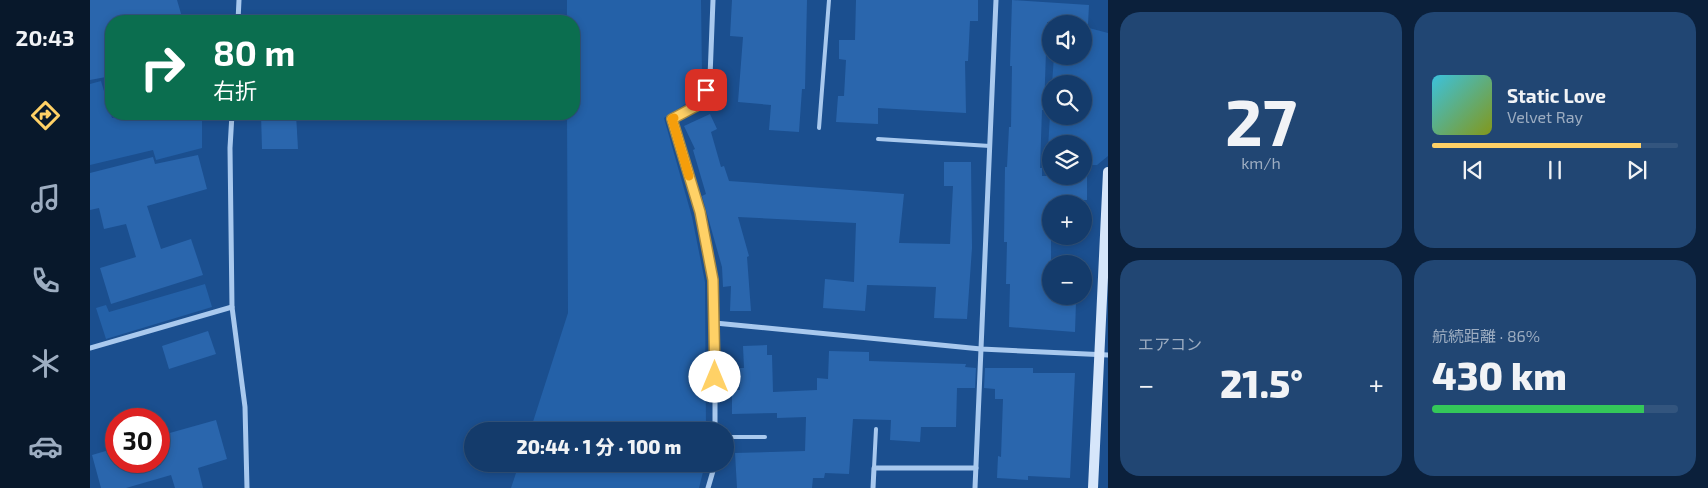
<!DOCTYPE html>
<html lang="ja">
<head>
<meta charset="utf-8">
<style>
	body { margin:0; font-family:"Exo 2","Noto Sans JP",sans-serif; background:#214673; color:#f1f3f6; height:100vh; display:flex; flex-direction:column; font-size:19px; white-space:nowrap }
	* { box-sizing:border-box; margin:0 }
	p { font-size:16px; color:#9dadc1 }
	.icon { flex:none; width:28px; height:28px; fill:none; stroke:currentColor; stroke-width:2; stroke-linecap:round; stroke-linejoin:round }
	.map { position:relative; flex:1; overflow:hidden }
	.drawer { display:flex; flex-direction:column; gap:12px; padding:12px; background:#0b203b; width:600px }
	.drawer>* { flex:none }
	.top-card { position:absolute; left:15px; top:15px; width:475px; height:105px; border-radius:20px; box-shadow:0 2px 8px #0003,0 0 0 1px #33557e; background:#0b6e4f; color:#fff; overflow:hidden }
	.fabs { position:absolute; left:952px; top:15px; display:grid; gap:10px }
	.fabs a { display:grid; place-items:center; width:50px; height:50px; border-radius:50%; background:#143b6b; box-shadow:0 2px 8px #0003,0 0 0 1px #33557e; font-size:25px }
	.speed { position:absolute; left:15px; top:408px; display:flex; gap:10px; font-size:25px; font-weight:700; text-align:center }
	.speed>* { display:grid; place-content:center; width:65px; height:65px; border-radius:50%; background:#143b6b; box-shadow:0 2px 8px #0003,0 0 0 1px #33557e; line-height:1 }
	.speed .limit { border:8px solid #d22; background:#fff; color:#111 }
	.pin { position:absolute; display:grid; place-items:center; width:42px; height:42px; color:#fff; margin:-21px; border-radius:10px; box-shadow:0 2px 8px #0006 }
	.me { position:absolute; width:55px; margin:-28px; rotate:0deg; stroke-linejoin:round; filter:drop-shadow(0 0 4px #0008) }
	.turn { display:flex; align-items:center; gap:18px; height:105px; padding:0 25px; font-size:22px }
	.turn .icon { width:65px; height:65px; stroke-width:2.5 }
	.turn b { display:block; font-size:35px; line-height:42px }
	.big { font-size:38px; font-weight:800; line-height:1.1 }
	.drawer .tile { flex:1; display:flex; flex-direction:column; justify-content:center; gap:8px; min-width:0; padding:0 18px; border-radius:20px; background:#214673 }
	.drawer .dial { align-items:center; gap:0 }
	.dial b { font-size:65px; line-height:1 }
	.song { display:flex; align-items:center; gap:15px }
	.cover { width:60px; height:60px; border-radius:8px; background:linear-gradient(135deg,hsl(190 70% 55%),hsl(70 70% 35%)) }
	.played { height:5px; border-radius:2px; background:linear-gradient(90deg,#ffd166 85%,#33557e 85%) }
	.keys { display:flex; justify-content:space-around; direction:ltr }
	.heat { display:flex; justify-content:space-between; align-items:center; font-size:28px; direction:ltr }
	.charge { height:8px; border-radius:4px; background:linear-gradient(90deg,#34c759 86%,#33557e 0) }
	.drawer .tiles { flex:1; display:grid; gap:12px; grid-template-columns:repeat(2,1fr) }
	.trip { position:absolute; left:374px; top:422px; width:270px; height:50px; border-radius:25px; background:#143b6b; box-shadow:0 2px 8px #0003,0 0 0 1px #33557e; font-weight:800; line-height:50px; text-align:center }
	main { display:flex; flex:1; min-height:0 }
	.tabs { display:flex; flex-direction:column; width:90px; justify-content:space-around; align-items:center; background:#08182b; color:#9dadc1 }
	.tabs .icon { width:35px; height:35px }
	.tabs .on { color:#ffd166 }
	.tabs b { font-size:22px; color:#f1f3f6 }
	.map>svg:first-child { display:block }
	.green { fill:#2461a8 }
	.building { fill:#2a66ad }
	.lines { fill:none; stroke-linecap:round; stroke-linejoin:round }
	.lane { stroke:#a9c9ee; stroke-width:4 }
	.street { stroke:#a9c9ee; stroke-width:5 }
	.secondary { stroke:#d6e6fa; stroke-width:10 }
	.route-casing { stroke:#a68842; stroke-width:12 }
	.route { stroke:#ffd166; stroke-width:9 }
	.slow { stroke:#f59e0b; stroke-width:9 }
</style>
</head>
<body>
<main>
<nav class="tabs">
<b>20:43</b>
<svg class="icon on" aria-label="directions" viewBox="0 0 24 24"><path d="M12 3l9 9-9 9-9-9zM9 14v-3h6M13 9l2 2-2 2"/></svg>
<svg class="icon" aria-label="music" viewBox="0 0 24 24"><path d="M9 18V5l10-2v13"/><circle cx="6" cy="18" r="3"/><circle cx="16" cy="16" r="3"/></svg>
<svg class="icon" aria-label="phone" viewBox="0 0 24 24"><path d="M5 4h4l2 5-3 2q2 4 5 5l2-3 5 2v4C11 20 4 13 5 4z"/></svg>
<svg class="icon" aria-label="climate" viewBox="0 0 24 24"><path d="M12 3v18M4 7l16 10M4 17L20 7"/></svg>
<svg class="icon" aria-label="car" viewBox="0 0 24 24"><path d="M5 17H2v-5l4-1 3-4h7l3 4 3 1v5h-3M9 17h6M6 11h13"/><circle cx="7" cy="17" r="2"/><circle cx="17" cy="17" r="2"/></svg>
</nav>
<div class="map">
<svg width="1018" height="488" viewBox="0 0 1018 488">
	<rect width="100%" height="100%" fill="#1b4f8f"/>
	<g class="green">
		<polygon points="477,0 611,0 612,78 606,97 574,118 602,217 615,282 616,431 440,431 478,313 477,114 484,114 484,21 477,21"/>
		<polygon points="999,28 1018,33 1018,156 1007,165 994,165 994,144 961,144 961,164 957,164 961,99 961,116 994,116 994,84 962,84 964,56 994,56 994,29"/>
		<path d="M11,81l11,37c31,-7 59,-1 90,3v27l-46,12 -3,-10 -63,15v-81z"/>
		<polygon points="115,284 122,307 16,339 6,308 16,305 19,312"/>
		<polygon points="429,464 615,464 609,488 421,488"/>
	</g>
	<g class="building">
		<polygon points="0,0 87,0 92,17 78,21 21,21 21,76 0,80"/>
		<polygon points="642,0 717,0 715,89 712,89 709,132 679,130 681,105 648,102 653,37 640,36"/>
		<polygon points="766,0 888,0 888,21 880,21 878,61 875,61 876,113 788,108 788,124 746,122 748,96 754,96 756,60 749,59 749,40 765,40"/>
		<polygon points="922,0 999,5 998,24 957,22 954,110 952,110 950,168 952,168 952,176 997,176 997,200 961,200 961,301 986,302 985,332 919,327 920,284 916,284 917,242 914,242 915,167 917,167 919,127 921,127 922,66 920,66"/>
		<polygon points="171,114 206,114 208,149 172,149"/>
		<polygon points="620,114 627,129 621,132 631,167 634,166 639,181 814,194 809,243 860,244 863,186 854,186 854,162 881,162 882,248 877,319 844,318 846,287 777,285 775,311 733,308 735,279 764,282 766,223 648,217 659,256 657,257 661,311 640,311 641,286 633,287 632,267 612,196 616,194 603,150 605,149 594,126"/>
		<polygon points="108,155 117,189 57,206 71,249 101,239 113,275 21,304 10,268 46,257 36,224 14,229 9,208 0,210 0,173 63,157 65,164"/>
		<polygon points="118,331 126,354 79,369 72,346"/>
		<polygon points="677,345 677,355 682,355 683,392 727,390 727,378 738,379 739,351 779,352 779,361 876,364 875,367 886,368 885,388 867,388 866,427 831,427 830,442 800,440 801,420 763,419 759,474 735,473 734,478 723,478 722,488 647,488 645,453 715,451 716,417 687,418 687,413 642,414 642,390 650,390 649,368 654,368 653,346"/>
		<polygon points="895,368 943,368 943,373 985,373 980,478 938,476 938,480 907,478 908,456 911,457 913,399 905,399 905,389 894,388"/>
		<polygon points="126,420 137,459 108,468 113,488 85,488 81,475 36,488 11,488 2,455 26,448 26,461 69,461 69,436"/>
	</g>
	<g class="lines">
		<g class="lane">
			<polyline points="729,128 739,0"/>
			<polyline points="788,139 900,146"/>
			<polyline points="635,437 675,437"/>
			<polyline points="784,468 786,429"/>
		</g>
		<g class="street">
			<polyline points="623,0 620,77 612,103 582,119 610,212 623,280 625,323 891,349 1018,355"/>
			<polyline points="148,21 149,0"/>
			<polyline points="142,114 140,148 142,307 155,407 157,488"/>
			<polyline points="0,348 142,307"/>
			<polyline points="625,431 625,323"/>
			<polyline points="618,488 625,464"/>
			<polyline points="783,488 784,468 886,468"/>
			<polyline points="885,488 906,0"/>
		</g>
		<polyline class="secondary" points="1003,488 1018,172"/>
	</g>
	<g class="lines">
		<g class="route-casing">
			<polyline id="route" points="616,90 612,103 582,119 610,212 623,280 625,377"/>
		</g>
		<use href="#route" class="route"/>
		<polyline class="slow" points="584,118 582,119 599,176"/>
	</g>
</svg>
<div class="fabs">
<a><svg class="icon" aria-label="sound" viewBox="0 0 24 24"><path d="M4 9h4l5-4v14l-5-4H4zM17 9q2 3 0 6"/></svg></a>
<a><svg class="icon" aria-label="search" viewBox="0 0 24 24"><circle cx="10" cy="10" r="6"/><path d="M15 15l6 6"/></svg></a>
<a><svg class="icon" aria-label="layers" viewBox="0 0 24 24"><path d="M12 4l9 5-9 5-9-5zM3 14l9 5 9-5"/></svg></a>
<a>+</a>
<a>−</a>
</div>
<div class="speed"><div class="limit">30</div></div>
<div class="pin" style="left:616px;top:90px;background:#d93025"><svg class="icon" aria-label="arrive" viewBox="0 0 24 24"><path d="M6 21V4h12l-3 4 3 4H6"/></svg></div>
<svg class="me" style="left:625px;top:377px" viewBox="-20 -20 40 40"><circle r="19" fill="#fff"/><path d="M0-13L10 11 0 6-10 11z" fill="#ffd166"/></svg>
<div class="trip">20:44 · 1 分 · 100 m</div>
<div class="top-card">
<div class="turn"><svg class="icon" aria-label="right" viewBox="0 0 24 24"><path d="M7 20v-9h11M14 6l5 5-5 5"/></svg><div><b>80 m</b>右折</div></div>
</div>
</div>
<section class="drawer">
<div class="tiles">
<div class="tile dial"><b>27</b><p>km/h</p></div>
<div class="tile">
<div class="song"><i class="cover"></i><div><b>Static Love</b><p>Velvet Ray</p></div></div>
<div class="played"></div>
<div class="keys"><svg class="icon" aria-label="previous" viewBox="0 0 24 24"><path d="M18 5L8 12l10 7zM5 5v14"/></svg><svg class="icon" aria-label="pause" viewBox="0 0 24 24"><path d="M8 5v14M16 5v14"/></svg><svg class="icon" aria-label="next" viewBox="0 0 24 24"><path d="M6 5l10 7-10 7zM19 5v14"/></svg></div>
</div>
<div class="tile"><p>エアコン</p>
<div class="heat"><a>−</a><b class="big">21.5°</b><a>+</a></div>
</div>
<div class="tile"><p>航続距離 · 86%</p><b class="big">430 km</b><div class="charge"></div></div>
</div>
</section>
</main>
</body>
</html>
